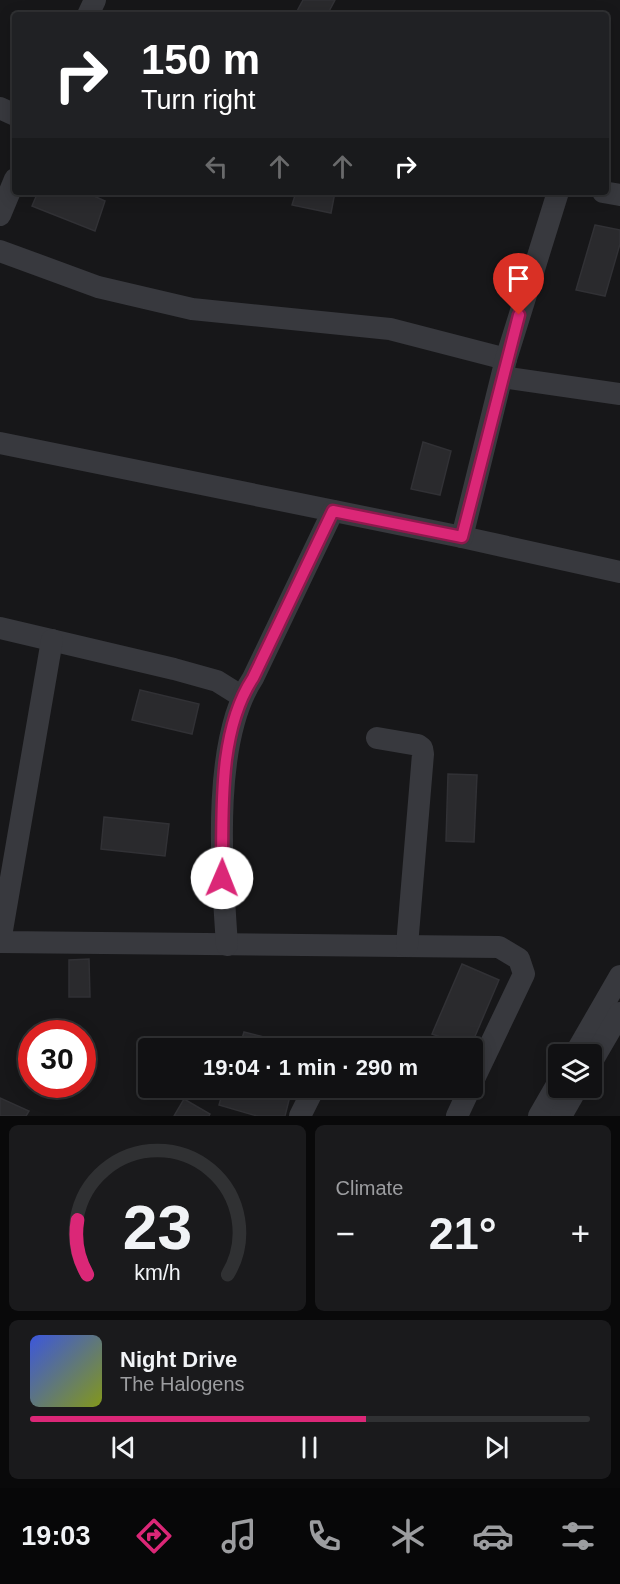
<!DOCTYPE html>
<html lang="en">
<head>
<meta charset="utf-8">
<style>
	body { margin:0; font-family:Arial,sans-serif; background:#1a1a1c; color:#f1f3f6; height:100vh; display:flex; flex-direction:column; font-size:22px; white-space:nowrap }
	* { box-sizing:border-box; margin:0 }
	p { font-size:20px; color:#9c9da0 }
	.icon { flex:none; width:33px; height:33px; fill:none; stroke:currentColor; stroke-width:2; stroke-linecap:round; stroke-linejoin:round }
	.map { position:relative; height:1116px; overflow:hidden }
	.panel { display:flex; flex-direction:column; gap:9px; padding:9px; background:#09090a; flex:1 }
	.panel>* { flex:none }
	.top-card { position:absolute; left:12px; top:12px; width:597px; height:183px; border-radius:6px; box-shadow:0 3px 15px #0003,0 0 0 2px #303133; background:#202124; color:#fff; overflow:hidden }
	.tools { position:absolute; left:548px; top:1044px; display:grid; gap:12px }
	.tools a { display:grid; place-items:center; width:54px; height:54px; border-radius:6px; background:#111113; box-shadow:0 3px 15px #0003,0 0 0 2px #303133; font-size:30px }
	.speed { position:absolute; left:18px; top:1020px; display:flex; gap:12px; font-size:30px; font-weight:700; text-align:center }
	.speed>* { display:grid; place-content:center; width:78px; height:78px; border-radius:50%; background:#111113; box-shadow:0 3px 15px #0003,0 0 0 2px #303133; line-height:1 }
	.speed .limit { border:9px solid #d22; background:#fff; color:#111 }
	.pin { position:absolute; display:grid; place-items:center; width:51px; height:51px; color:#fff; margin:-62px -26px; border-radius:50% 50% 50% 0; rotate:-45deg; box-shadow:0 0 6px #0007 }
	.pin .icon { rotate:45deg }
	.me { position:absolute; width:66px; margin:-33px; rotate:1deg; stroke-linejoin:round; filter:drop-shadow(0 0 4px #0008) }
	.turn { display:flex; align-items:center; gap:21px; height:126px; padding:0 30px; font-size:27px }
	.turn .icon { width:78px; height:78px; stroke-width:2.5 }
	.turn b { display:block; font-size:42px; line-height:51px }
	.lanes { display:flex; align-items:center; height:57px; padding:0 30px; background:#0003; justify-content:center; gap:30px; direction:ltr }
	.lanes .off { opacity:.35 }
	.big { font-size:45px; font-weight:700; line-height:1.1 }
	.panel .widget { flex:1; display:flex; flex-direction:column; justify-content:center; gap:9px; min-width:0; padding:0 21px; border-radius:9px; background:#1a1a1c }
	.panel .dial { align-items:center; gap:0 }
	.dial svg { height:156px; overflow:visible; fill:none; stroke:#303133; stroke-width:7; stroke-linecap:round; text-anchor:middle }
	.dial text { fill:#f1f3f6; stroke:none }
	.song { display:flex; align-items:center; gap:18px }
	.cover { width:72px; height:72px; border-radius:9px; background:linear-gradient(135deg,hsl(230 70% 55%),hsl(70 70% 35%)) }
	.played { height:6px; border-radius:3px; background:linear-gradient(90deg,#db2777 60%,#303133 60%) }
	.keys { display:flex; justify-content:space-around; direction:ltr }
	.heat { display:flex; justify-content:space-between; align-items:center; font-size:33px; direction:ltr }
	.panel .tiles { flex:1; display:grid; gap:9px; grid-template-columns:1fr 1fr }
	.widget:last-child { grid-column:span 2 }
	.trip { position:absolute; left:138px; top:1038px; width:345px; height:60px; border-radius:6px; background:#111113; box-shadow:0 3px 15px #0003,0 0 0 2px #303133; font-weight:700; line-height:60px; text-align:center }
	.tab-bar { display:flex; height:96px; justify-content:space-around; align-items:center; background:#070708; color:#9c9da0 }
	.tab-bar .icon { width:42px; height:42px }
	.tab-bar .current { color:#db2777 }
	.tab-bar b { font-size:27px; color:#f1f3f6 }
	.map>svg:first-child { display:block }
	.building { fill:#2a2a2d; stroke:#313135; stroke-width:1.5 }
	.lines { fill:none; stroke-linecap:round; stroke-linejoin:round }
	.minor { stroke:#38393e; stroke-width:22 }
	.route-casing { stroke:#8e194d; stroke-width:15 }
	.route { stroke:#db2777; stroke-width:10 }
</style>
</head>
<body>
<div class="map">
<svg width="620" height="1116" viewBox="0 0 620 1116">
	<rect width="100%" height="100%" fill="#171719"/>
	<g class="building">
		<polygon points="303,0 335,0 327,15 299,15 296,13"/>
		<polygon points="38,192 85,192 105,201 95,231 32,206"/>
		<polygon points="296,192 335,192 331,213 292,205"/>
		<polygon points="595,225 620,230 620,244 605,296 576,290"/>
		<polygon points="423,442 451,451 440,495 411,489"/>
		<polygon points="140,690 199,704 192,734 132,720"/>
		<polygon points="448,774 477,775 474,842 446,841"/>
		<polygon points="104,817 169,824 165,856 101,849"/>
		<polygon points="89,959 90,997 69,997 69,960"/>
		<polygon points="462,964 499,980 470,1048 432,1034"/>
		<polygon points="244,1032 308,1048 239,1048"/>
		<polygon points="224,1088 275,1088 291,1092 285,1116 257,1116 219,1105"/>
		<polygon points="0,1098 29,1111 26,1116 0,1116"/>
		<polygon points="184,1099 210,1114 209,1116 174,1116"/>
	</g>
	<g class="lines">
		<g class="minor">
			<polyline points="88,15 95,0"/>
			<polyline points="0,108 15,115"/>
			<polyline points="603,192 620,195"/>
			<polyline points="0,215 15,179"/>
			<polyline points="0,251 98,287 192,309 390,329 506,359"/>
			<polyline points="502,377 620,394"/>
			<polyline points="0,443 462,537 620,572"/>
			<polyline points="462,537 506,359 558,192"/>
			<polyline points="0,628 174,669 217,681 241,696"/>
			<polyline points="52,640 0,942 499,947 519,959 524,974 472,1083"/>
			<polyline points="377,738 418,745 422,748 423,754 407,946"/>
			<path d="M227,945c-5,-75 -16,-203 26,-267l80,-167"/>
			<polyline points="333,1048 340,1048"/>
			<polyline points="575,1054 620,976"/>
			<polyline points="591,1063 620,1013"/>
			<polyline points="300,1116 314,1088"/>
			<polyline points="457,1116 470,1088"/>
			<polyline points="539,1116 558,1083"/>
			<polyline points="561,1116 577,1088"/>
		</g>
	</g>
	<g class="lines">
		<g class="route-casing">
			<path id="route" d="M222,878c1,-64 -5,-145 31,-200l80,-167 129,26 57,-222"/>
		</g>
		<use href="#route" class="route"/>
	</g>
</svg>
<div class="tools">
<a><svg class="icon" aria-label="layers" viewBox="0 0 24 24"><path d="M12 4l9 5-9 5-9-5zM3 14l9 5 9-5"/></svg></a>
</div>
<div class="speed"><div class="limit">30</div></div>
<div class="pin" style="left:519px;top:315px;background:#d93025"><svg class="icon" aria-label="arrive" viewBox="0 0 24 24"><path d="M6 21V4h12l-3 4 3 4H6"/></svg></div>
<svg class="me" style="left:222px;top:878px" viewBox="-20 -20 40 40"><circle r="19" fill="#fff"/><path d="M0-13L10 11 0 6-10 11z" fill="#db2777"/></svg>
<div class="trip">19:04 · 1 min · 290 m</div>
<div class="top-card">
<div class="turn"><svg class="icon" aria-label="right" viewBox="0 0 24 24"><path d="M7 20v-9h11M14 6l5 5-5 5"/></svg><div><b>150 m</b>Turn right</div></div>
<div class="lanes"><svg class="icon off" aria-label="left" viewBox="0 0 24 24"><path d="M17 20v-9H6M10 6l-5 5 5 5"/></svg><svg class="icon off" aria-label="ahead" viewBox="0 0 24 24"><path d="M12 20V5M6 11l6-6 6 6"/></svg><svg class="icon off" aria-label="ahead" viewBox="0 0 24 24"><path d="M12 20V5M6 11l6-6 6 6"/></svg><svg class="icon" aria-label="right" viewBox="0 0 24 24"><path d="M7 20v-9h11M14 6l5 5-5 5"/></svg></div>
</div>
</div>
<section class="panel">
<div class="tiles">
<div class="widget dial"><svg viewBox="0 0 100 80">
<path d="M14 69A42 42 0 1 1 86 69"/>
<path d="M14 69A42 42 0 0 1 9 41" stroke="#db2777"/>
<text x="50" y="56" font-size="32" font-weight="700">23</text>
<text x="50" y="72" font-size="11">km/h</text>
</svg></div>
<div class="widget"><p>Climate</p>
<div class="heat"><a>−</a><b class="big">21°</b><a>+</a></div>
</div>
<div class="widget">
<div class="song"><i class="cover"></i><div><b>Night Drive</b><p>The Halogens</p></div></div>
<div class="played"></div>
<div class="keys"><svg class="icon" aria-label="previous" viewBox="0 0 24 24"><path d="M18 5L8 12l10 7zM5 5v14"/></svg><svg class="icon" aria-label="pause" viewBox="0 0 24 24"><path d="M8 5v14M16 5v14"/></svg><svg class="icon" aria-label="next" viewBox="0 0 24 24"><path d="M6 5l10 7-10 7zM19 5v14"/></svg></div>
</div>
</div>
</section>
<nav class="tab-bar">
<b>19:03</b>
<svg class="icon current" aria-label="directions" viewBox="0 0 24 24"><path d="M12 3l9 9-9 9-9-9zM9 14v-3h6M13 9l2 2-2 2"/></svg>
<svg class="icon" aria-label="music" viewBox="0 0 24 24"><path d="M9 18V5l10-2v13"/><circle cx="6" cy="18" r="3"/><circle cx="16" cy="16" r="3"/></svg>
<svg class="icon" aria-label="phone" viewBox="0 0 24 24"><path d="M5 4h4l2 5-3 2q2 4 5 5l2-3 5 2v4C11 20 4 13 5 4z"/></svg>
<svg class="icon" aria-label="climate" viewBox="0 0 24 24"><path d="M12 3v18M4 7l16 10M4 17L20 7"/></svg>
<svg class="icon" aria-label="car" viewBox="0 0 24 24"><path d="M5 17H2v-5l4-1 3-4h7l3 4 3 1v5h-3M9 17h6M6 11h13"/><circle cx="7" cy="17" r="2"/><circle cx="17" cy="17" r="2"/></svg>
<svg class="icon" aria-label="filters" viewBox="0 0 24 24"><path d="M4 7h16M4 17h16"/><circle cx="9" cy="7" r="2"/><circle cx="15" cy="17" r="2"/></svg>
</nav>
</body>
</html>
